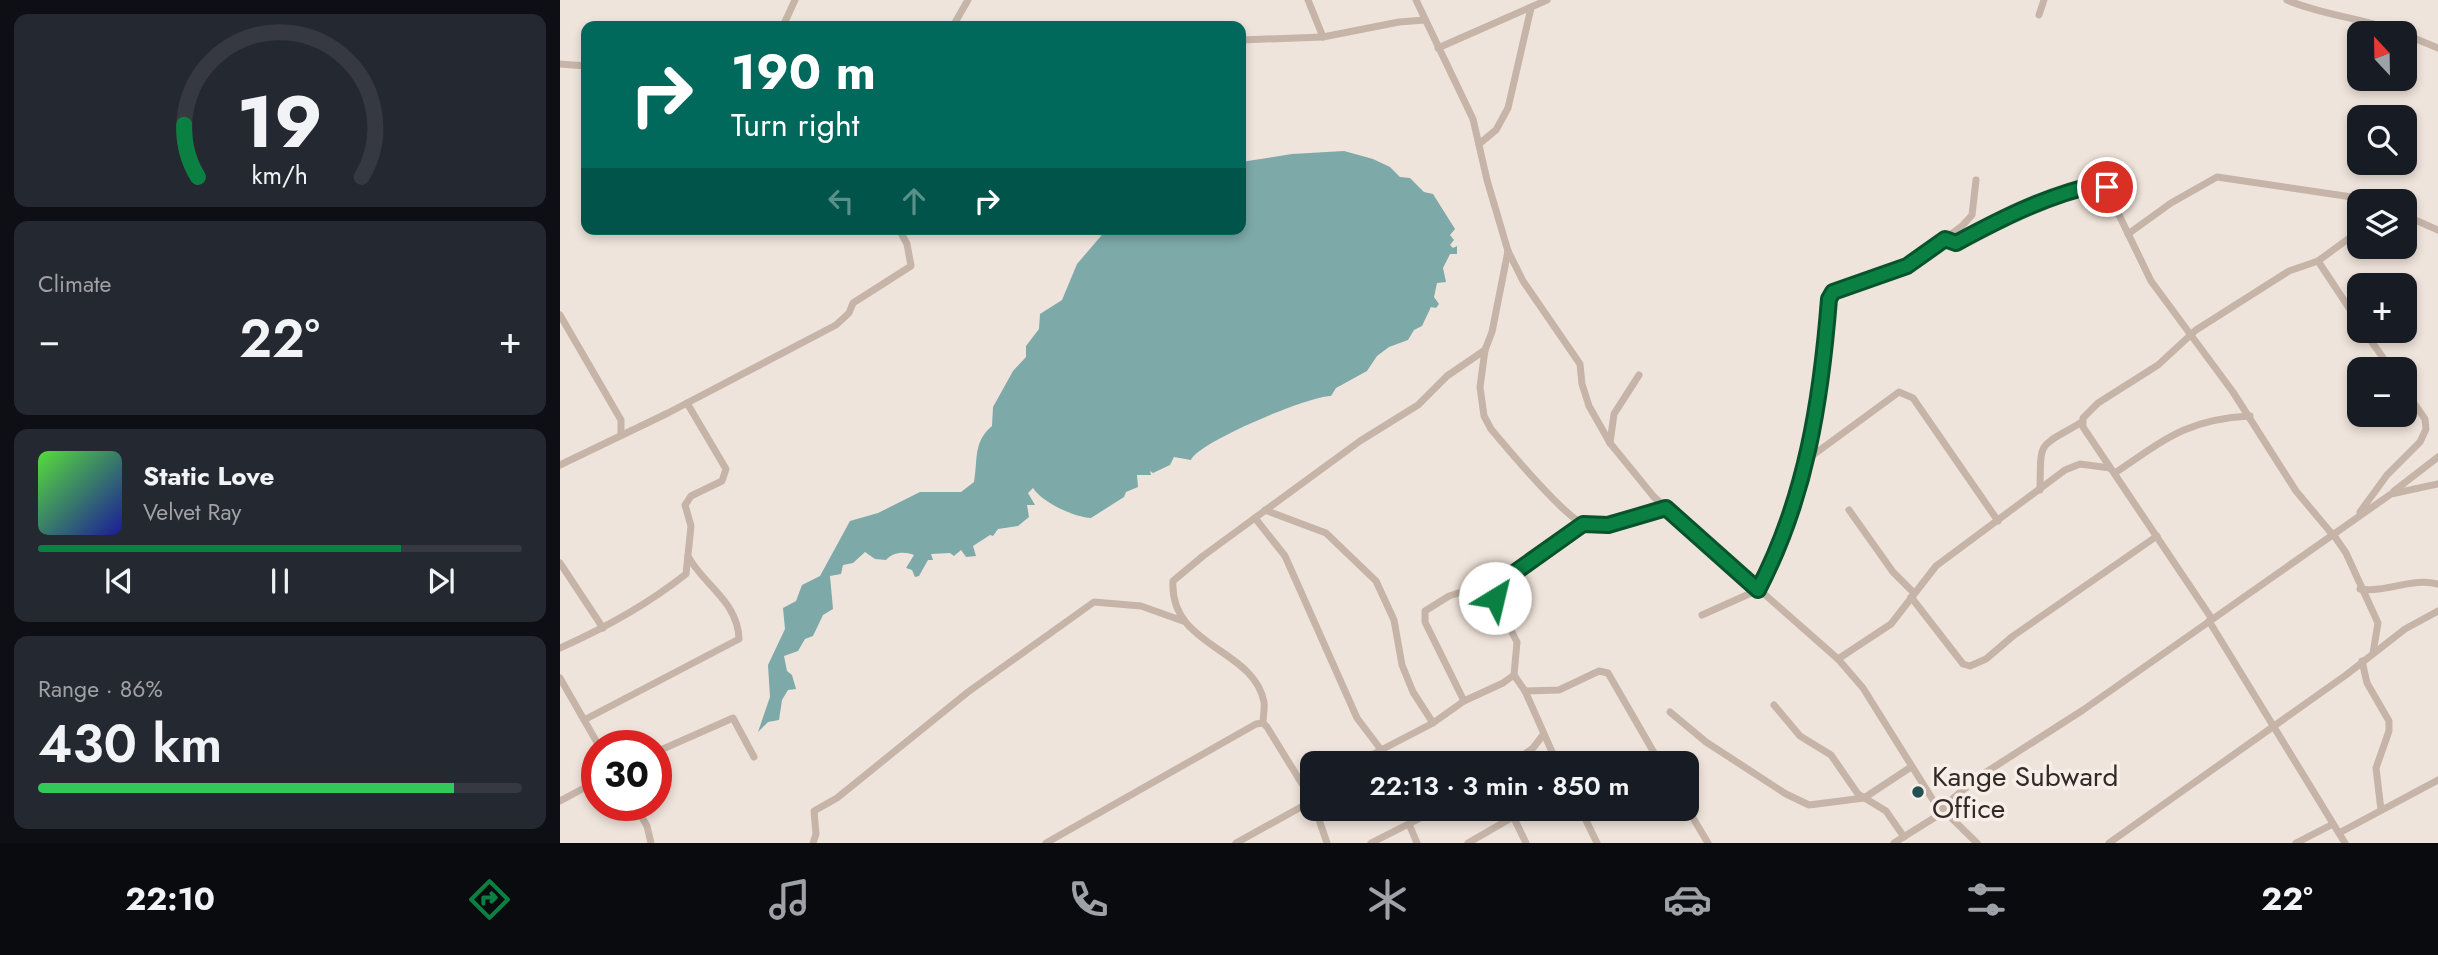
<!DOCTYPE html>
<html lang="en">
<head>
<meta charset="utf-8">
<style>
	body { margin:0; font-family:Jost,sans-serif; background:#242831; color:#f1f3f6; height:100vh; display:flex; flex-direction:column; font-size:26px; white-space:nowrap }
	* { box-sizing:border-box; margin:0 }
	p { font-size:23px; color:#9ea1a6 }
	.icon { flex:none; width:38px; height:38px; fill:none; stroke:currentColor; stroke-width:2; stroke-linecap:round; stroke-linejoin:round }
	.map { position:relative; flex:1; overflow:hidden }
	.drawer { display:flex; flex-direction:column; gap:14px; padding:14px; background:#0d0f14; width:560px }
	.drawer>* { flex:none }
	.hud { position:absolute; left:21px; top:21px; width:665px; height:214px; border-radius:14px; box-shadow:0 4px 10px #0003; background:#00695c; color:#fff; overflow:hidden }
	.needle { width:46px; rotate:338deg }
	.fabs { position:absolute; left:1787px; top:21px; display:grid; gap:14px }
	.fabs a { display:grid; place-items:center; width:70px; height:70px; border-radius:14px; background:#171b24; box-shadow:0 4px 10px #0003; font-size:35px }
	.speed { position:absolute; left:21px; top:730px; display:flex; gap:14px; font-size:35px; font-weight:700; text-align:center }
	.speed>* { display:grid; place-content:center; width:91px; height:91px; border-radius:50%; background:#171b24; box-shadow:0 4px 10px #0003; line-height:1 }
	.speed .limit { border:10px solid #d22; background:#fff; color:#111 }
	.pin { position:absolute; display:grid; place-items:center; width:60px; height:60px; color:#fff; margin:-30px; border:4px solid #fff; border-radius:50%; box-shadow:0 2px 7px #0007 }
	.me { position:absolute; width:77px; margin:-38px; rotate:36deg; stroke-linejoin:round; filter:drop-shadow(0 0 5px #0008) }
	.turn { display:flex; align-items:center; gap:24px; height:147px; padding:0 35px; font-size:32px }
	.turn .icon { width:91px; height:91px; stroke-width:2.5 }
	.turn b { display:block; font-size:49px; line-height:60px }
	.lanes { display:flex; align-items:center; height:66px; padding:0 35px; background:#0003; justify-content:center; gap:35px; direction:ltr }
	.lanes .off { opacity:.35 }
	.big { font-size:52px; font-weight:600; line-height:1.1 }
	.drawer .tile { flex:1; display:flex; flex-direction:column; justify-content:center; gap:10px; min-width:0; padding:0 24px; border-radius:14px; background:#242831 }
	.drawer .dial { align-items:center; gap:0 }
	.dial svg { height:182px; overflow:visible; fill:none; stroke:#363941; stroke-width:7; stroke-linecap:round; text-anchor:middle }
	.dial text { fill:#f1f3f6; stroke:none }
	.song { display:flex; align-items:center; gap:21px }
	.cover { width:84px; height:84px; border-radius:10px; background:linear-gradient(135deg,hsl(110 70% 55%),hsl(240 70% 35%)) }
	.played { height:7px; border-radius:4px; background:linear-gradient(90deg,#0b8043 75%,#363941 75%) }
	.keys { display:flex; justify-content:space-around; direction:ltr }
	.heat { display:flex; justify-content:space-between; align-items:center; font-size:38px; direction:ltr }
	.charge { height:10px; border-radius:5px; background:linear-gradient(90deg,#34c759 86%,#363941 0) }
	.trip { position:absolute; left:740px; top:751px; width:399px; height:70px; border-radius:14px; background:#171b24; box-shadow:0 4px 10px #0003; font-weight:600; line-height:70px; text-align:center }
	.tabs { display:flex; height:112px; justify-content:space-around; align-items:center; background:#090b0e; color:#9ea1a6 }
	.tabs .icon { width:49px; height:49px }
	.tabs .current { color:#0b8043 }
	.tabs b { font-size:32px; color:#f1f3f6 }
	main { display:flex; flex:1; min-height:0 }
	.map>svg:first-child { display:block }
	.water { fill:#7da9a8 }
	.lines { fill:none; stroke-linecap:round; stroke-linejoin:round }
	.street { stroke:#c6b4a8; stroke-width:7 }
	.route-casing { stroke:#07532c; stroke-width:18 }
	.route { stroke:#0b8043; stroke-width:12 }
	.poi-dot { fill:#215150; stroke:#f7eee7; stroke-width:2.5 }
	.labels { text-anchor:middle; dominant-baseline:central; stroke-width:7; stroke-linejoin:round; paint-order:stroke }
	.poi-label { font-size:28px; fill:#332a28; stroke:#f7eee7; text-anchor:start }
</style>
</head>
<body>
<main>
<section class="drawer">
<div class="tile dial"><svg viewBox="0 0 100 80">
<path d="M14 69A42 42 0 1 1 86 69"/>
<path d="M14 69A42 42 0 0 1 8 46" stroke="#0b8043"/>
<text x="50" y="56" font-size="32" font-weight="700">19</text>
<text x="50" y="72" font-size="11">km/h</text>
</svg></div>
<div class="tile"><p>Climate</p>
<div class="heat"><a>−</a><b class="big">22°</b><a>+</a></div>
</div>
<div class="tile">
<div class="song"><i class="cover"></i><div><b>Static Love</b><p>Velvet Ray</p></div></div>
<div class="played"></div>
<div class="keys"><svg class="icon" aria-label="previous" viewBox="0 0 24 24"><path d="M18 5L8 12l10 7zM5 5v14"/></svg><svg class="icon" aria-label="pause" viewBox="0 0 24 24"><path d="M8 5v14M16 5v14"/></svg><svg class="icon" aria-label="next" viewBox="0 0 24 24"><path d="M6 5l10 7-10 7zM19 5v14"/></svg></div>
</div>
<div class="tile"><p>Range · 86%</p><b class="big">430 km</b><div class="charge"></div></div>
</section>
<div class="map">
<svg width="1878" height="843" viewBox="0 0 1878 843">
	<rect width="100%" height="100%" fill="#efe4db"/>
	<path class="water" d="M784,151l29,8 17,8 10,10 10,1 14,14 9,2 22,35 -5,6 4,5 -4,5 3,3 4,-2v8h-7l-7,14 3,14 -9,1 -3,14 5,7 -3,4 -5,-1 -9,19 -8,4 -6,10 -19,7 -12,9 -10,15 -31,17 -5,8c-23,0 -134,47 -140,64l-17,-3 -4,8 -17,8 -3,-2 1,4h-14l1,12 -12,5 -2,5 -33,21c-18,-1 -49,-16 -58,-30l-5,5 7,12h-8l2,12 -11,9 -20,3 -5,7 -3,-1 -17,11 3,10 -10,1 -5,-7 -7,6 -4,-3 -19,1 2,6h-5l-9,16 -4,1 -3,-7 -6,-2 8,-13c-10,-4 -21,-3 -28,5l-11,-1 -10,-7 -12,11 -10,2 -2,9 -11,2 3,33 -10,6 -10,21 -8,3 -7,12 -14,5 3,15 5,4 4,14 -8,1 -6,10 -3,20 -11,2 -10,10 12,-35 -2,-32 17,-36 -2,-21 13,-7 6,-16 18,-9 30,-55 28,-8 42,-21h41l13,-10c4,-23 -1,-40 18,-56l1,-19 20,-36 13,-14v-11l13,-17 1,-15 22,-14 15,-36 30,-35h134v-67l51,-8z"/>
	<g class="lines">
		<g class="street">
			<polyline points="748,0 763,37"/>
			<polyline points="856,0 913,119 927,180 948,251 963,281 1020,364 1022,384 1029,406 1050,443 1094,497 1278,659 1303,688 1373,800 1417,843"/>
			<path d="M1727,0c37,16 78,18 115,33"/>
			<polyline points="1479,15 1484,0"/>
			<polyline points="223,26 235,0"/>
			<polyline points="393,26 408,0"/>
			<polyline points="1844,34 1878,48"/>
			<polyline points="681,40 763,37 839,22 865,20"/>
			<polyline points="878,48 987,0"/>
			<polyline points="0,64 26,66"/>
			<polyline points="919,144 936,130 948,108 971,8"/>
			<polyline points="1844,215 1878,230"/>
			<polyline points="1568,234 1611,203 1657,177 1792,197 1800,201"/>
			<path d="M1385,239l11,4c41,-23 100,-60 148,-59l47,97 82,111 63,99 36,43"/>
			<path d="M948,251l-16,81 -7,18 -5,37 4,29 7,13c15,18 77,92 95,96 26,4 55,-10 80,-17"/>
			<polyline points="1758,261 1799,323"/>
			<polyline points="0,315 61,420 61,434"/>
			<polyline points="1804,331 1831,369"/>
			<polyline points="1050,443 1054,414 1079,375"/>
			<polyline points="1249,458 1339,392 1353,398 1438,521"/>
			<polyline points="0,465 108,413 276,325 289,313 293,303 351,266 347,244 339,229"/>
			<path d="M1555,473c49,-33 72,-54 135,-57"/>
			<path d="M1480,490c1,-52 -3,-41 42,-68"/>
			<polyline points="1834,491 1878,457"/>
			<polyline points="705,510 766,533 816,581 834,620 842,665 853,692 873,723"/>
			<polyline points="1289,510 1333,572 1353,592"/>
			<polyline points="1800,512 1827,475 1860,442 1866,429 1865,419 1844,389"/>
			<polyline points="695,518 725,556 797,718 822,751"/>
			<polyline points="1773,534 1786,553 1818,623 1813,653"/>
			<polyline points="0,563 43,628"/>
			<path d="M1800,589c27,4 52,-12 78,-5"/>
			<polyline points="1351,597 1403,664 1410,666 1426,659 1453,636 1597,536"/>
			<polyline points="1142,615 1198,590 1215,557 1249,458 1261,390 1269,299 1273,292 1282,289 1347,266 1402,226 1412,215 1416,180"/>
			<polyline points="1652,619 1523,427 1523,418 1538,403 1598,365 1636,330 1729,271 1758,261 1799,231"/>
			<polyline points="1649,621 1785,843"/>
			<path d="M0,648c45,-20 88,-44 126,-74l5,-48 -6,-21 6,-9 31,-15 4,-12 -39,-66"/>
			<polyline points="1278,659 1331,624 1376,566 1505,470 1520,464 1550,468"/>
			<polyline points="1802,661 1807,683 1829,721 1829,731 1816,768 1821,810"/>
			<polyline points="954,675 965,691 997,763"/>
			<polyline points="0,678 39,746"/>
			<polyline points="965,691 999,690 1039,671 1048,673 1100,763"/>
			<polyline points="904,701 865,622 865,611 889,596 911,589 935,599"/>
			<polyline points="1214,705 1240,736 1271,755 1298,794 1326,811 1344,837"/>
			<polyline points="1110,712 1146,742 1226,794 1249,805 1304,798 1351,767"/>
			<path d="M24,720l155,-81c-1,-38 -36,-54 -51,-83"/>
			<path d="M703,723c0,-6 2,-15 1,-21 -10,-54 -95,-55 -91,-121l30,-25 157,-115 58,-36 29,-29 38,-26"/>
			<polyline points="96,752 173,718 194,757"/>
			<polyline points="796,763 873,723 904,701 943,683 954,675 957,642 935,599 937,585 1023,524"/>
			<polyline points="952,763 973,748 983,735"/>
			<polyline points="739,779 752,776"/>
			<polyline points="0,801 37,781"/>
			<polyline points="75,805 87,826 91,843"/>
			<polyline points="755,808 767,843"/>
			<polyline points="949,808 966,843"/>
			<polyline points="1020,808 1037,843"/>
			<polyline points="1127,808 1148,843"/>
			<polyline points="1382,808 1417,778 1523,710 1831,494 1878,484"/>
			<polyline points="849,824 857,843"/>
			<polyline points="1779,833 1878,780"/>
			<polyline points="253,843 256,834 254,811 277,798 408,692 534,602 581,606 623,621"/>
			<polyline points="486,843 696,724 703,723 707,727 752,800"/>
			<polyline points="676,843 752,801"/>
			<polyline points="811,843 880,808"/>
			<polyline points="908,843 953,817"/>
			<polyline points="1334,843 1385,811"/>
			<polyline points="1549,843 1786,675 1845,629 1878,611"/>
			<polyline points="1736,843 1773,824"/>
		</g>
	</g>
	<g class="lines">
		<g class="route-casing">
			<path id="route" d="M935,598l2,-13 86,-61 25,1 58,-17 92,82c48,-92 63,-189 71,-291l4,-7 74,-26 38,-27 11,4c48,-26 92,-48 146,-60l5,4"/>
		</g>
		<use href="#route" class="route"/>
	</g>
	<circle class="poi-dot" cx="1358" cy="792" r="7"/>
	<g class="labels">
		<g class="poi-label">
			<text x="1372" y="776">Kange Subward<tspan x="1372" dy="32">Office</tspan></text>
		</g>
	</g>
</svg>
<div class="fabs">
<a><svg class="needle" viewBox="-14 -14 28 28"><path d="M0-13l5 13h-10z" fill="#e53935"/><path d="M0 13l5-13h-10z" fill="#9ea1a6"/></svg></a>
<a><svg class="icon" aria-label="search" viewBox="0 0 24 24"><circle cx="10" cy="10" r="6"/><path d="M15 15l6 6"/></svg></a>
<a><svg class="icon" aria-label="layers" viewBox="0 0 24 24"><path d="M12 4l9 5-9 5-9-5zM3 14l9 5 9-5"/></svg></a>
<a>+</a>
<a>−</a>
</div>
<div class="speed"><div class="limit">30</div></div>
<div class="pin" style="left:1547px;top:187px;background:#d93025"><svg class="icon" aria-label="arrive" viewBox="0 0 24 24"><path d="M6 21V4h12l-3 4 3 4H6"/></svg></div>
<svg class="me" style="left:935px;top:598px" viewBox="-20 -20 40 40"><circle r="19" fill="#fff"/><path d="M0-13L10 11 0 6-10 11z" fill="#0b8043"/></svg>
<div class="trip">22:13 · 3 min · 850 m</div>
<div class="hud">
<div class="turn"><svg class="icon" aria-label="right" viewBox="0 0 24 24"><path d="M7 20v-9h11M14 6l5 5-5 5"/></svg><div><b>190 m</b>Turn right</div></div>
<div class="lanes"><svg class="icon off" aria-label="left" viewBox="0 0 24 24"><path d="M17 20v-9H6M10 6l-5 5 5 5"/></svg><svg class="icon off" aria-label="ahead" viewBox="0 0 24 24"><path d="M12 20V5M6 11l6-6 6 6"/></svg><svg class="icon" aria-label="right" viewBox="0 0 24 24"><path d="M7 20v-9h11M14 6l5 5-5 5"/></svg></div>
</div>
</div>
</main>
<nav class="tabs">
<b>22:10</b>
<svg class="icon current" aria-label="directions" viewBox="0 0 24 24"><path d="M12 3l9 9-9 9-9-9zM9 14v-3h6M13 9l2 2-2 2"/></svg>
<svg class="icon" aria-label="music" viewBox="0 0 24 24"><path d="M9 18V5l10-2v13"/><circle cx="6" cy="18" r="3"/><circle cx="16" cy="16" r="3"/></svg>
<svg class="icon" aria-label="phone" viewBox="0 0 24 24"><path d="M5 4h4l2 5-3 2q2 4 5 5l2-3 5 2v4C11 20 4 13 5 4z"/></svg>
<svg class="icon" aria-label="climate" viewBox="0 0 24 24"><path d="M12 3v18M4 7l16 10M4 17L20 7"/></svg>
<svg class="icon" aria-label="car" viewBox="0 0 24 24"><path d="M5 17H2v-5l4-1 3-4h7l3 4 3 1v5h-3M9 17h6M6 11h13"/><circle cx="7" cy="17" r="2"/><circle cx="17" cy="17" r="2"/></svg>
<svg class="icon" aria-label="filters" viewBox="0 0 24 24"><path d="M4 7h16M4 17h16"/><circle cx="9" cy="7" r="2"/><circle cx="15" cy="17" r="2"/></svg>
<b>22°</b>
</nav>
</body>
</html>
